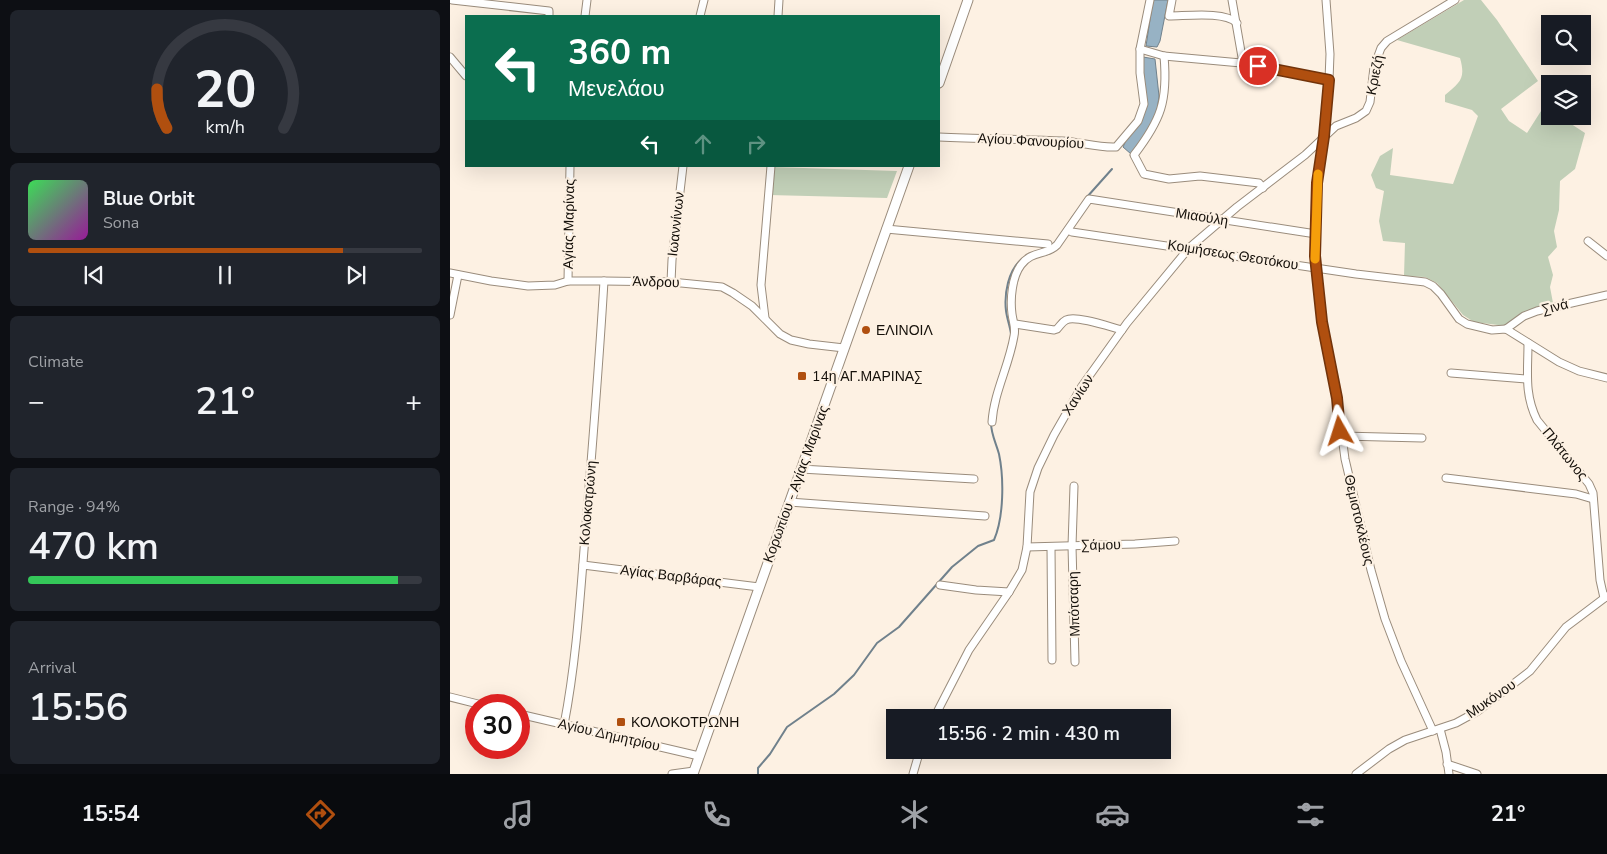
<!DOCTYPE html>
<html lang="en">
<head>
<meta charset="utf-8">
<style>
	body { margin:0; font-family:"Nunito Sans",sans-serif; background:#20242c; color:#f1f3f6; height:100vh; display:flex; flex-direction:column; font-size:19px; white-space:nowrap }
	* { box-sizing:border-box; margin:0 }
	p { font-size:16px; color:#9ea1a6 }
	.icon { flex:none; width:28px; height:28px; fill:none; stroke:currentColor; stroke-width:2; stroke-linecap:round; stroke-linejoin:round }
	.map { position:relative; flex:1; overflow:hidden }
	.drawer { display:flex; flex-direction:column; gap:10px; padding:10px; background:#0d0f14; width:450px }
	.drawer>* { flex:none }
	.banner { position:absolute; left:15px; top:15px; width:475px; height:152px; border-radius:0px; box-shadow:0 5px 20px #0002; background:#0b6e4f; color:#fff; overflow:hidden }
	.tools { position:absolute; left:1091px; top:15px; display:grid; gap:10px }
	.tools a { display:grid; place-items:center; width:50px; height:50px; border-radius:0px; background:#171b24; box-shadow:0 5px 20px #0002; font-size:25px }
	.speed { position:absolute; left:15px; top:694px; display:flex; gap:10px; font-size:25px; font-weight:700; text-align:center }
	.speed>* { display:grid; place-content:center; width:65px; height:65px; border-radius:50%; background:#171b24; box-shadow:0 5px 20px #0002; line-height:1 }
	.speed .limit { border:8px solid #d22; background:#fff; color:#111 }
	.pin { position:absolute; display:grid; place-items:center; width:42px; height:42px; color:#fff; margin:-21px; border:2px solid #fff; border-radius:50%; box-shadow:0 1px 5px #0007 }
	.me { position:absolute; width:55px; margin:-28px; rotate:354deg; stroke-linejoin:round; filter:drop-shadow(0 0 4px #0008) }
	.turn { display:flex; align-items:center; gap:18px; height:105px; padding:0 20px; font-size:22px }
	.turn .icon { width:65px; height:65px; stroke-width:2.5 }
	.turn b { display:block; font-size:35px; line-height:42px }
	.lanes { display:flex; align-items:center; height:48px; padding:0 20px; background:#0003; justify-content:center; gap:25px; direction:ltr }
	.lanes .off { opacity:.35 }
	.big { font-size:38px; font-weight:600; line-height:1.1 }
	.drawer .card { flex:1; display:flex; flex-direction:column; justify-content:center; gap:8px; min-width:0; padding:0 18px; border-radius:8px; background:#20242c }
	.drawer .dial { align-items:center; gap:0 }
	.dial svg { height:130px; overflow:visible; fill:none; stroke:#363941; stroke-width:7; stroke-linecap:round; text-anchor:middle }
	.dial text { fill:#f1f3f6; stroke:none }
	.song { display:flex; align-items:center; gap:15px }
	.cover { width:60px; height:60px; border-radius:8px; background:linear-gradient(135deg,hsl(130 70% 55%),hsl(300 70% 35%)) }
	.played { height:5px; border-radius:2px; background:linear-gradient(90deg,#b04f0f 80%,#363941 80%) }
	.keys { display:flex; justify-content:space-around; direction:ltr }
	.heat { display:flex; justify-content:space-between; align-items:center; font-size:28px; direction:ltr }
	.charge { height:8px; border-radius:4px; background:linear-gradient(90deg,#34c759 94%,#363941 0) }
	.trip { position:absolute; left:436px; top:709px; width:285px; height:50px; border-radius:0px; background:#171b24; box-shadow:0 5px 20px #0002; font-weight:600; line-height:50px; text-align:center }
	.menu { display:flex; height:80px; justify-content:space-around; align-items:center; background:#090b0e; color:#9ea1a6 }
	.menu .icon { width:35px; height:35px }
	.menu .on { color:#b04f0f }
	.menu b { font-size:22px; color:#f1f3f6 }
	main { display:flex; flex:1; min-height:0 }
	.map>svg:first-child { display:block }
	.green { fill:#c1cfb7 }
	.water { fill:#97b2c4; stroke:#70818c }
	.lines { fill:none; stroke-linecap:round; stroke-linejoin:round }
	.stream { stroke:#70818c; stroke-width:2 }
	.minor-casing { stroke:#9a8c7c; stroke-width:9 }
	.major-casing { stroke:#9a8c7c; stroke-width:11 }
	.minor { stroke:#fff; stroke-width:7 }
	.major { stroke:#fff; stroke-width:9 }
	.route-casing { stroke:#72330a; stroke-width:12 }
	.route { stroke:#b04f0f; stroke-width:9 }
	.slow { stroke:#f59e0b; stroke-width:9 }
	.poi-dot { fill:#b04f0f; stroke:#fdf1e3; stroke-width:2 }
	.labels { text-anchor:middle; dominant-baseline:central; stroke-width:4.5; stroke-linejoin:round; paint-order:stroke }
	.street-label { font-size:14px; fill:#15100a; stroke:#fdf1e3 }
	.poi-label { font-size:14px; fill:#15100a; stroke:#fdf1e3; text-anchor:start }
</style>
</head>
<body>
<main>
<section class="drawer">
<div class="card dial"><svg viewBox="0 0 100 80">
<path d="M14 69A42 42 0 1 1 86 69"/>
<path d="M14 69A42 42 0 0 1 8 45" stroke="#b04f0f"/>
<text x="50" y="56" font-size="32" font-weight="700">20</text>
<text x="50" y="72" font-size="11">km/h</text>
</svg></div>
<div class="card">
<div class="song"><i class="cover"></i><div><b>Blue Orbit</b><p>Sona</p></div></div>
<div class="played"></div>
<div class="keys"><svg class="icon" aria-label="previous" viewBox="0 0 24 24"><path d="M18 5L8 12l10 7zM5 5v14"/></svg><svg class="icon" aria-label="pause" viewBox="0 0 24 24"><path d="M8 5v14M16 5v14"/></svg><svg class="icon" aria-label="next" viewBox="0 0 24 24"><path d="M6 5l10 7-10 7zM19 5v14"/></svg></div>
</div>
<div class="card"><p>Climate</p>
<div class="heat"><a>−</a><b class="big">21°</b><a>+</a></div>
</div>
<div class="card"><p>Range · 94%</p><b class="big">470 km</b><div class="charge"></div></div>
<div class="card"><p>Arrival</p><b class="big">15:56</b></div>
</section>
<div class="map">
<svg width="1157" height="774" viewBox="0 0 1157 774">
	<rect width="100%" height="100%" fill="#fdf1e3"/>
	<g class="green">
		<path d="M1014,0h17l16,20 41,61 -37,28 8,12 18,12 14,-22 9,2v3h9l26,17 -10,36 -15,12 -1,29 -5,21 3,16 -9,10 5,18 -3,12 3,16 -34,13 -13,10 -32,-4 -11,-7 -26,-32 -12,-6 -21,-1 1,-33 -22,-2 -4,-20 5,-30 -8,-3 -5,-13 9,-19 13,-8 -3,27 63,9 25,-68 -6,-6 -27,-8v-7c15,-13 21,-16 15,-37l-63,-18z"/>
		<polygon points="322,167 447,171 437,198 319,195"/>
	</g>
	<g class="water">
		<polygon points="703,0 718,0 710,41 707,47 696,46"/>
		<polygon points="693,57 705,59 709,96 706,119 681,154 673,147 696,97 693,68"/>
	</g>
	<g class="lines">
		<g class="stream">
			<polyline points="637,197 662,169"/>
			<polyline points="621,219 627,211"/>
			<path d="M561,334c-1,-8 -4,-15 -5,-23 -2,-17 2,-41 16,-52"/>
			<path d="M308,774v-6l12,-14 17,-27 47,-33 20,-19 23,-32 22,-16 53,-60 26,-21 16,-6c10,-23 10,-62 5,-86 -3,-11 -8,-20 -8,-31"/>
		</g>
		<g class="minor-casing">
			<g id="minor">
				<polyline points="2,0 99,11 99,16"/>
				<path d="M722,0l-3,16c18,0 55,-5 68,7"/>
				<polyline points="782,0 793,63"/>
				<polyline points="876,0 880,54 879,80 874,136 867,183 865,256 872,322 887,398 895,459 921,570 935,619 951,661 983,731"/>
				<polyline points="135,16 137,0"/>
				<polyline points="250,16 254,0"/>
				<polyline points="328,16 329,0"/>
				<polyline points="690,49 714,56 791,63 879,80"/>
				<path d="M714,56c4,45 -3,64 -30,99l10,19 25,5 31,-3 59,7 4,5"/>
				<polyline points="0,57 16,76"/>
				<path d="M489,137c41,2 83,2 124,4 18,1 35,7 53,6l22,-26 6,-17 -4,-31v-24l10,-49"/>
				<polyline points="436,229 598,244"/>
				<polyline points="618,230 622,232 906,274 975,282 983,286 991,294 1009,319 1017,324 1042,330 1056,329 1109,362 1129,371 1157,378"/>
				<polyline points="1138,241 1157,256"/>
				<polyline points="0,273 41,281 78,286 105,285 118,281 154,281 221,282 272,287 283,293 302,306 330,334 341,340 359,344 394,348"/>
				<polyline points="118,281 120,166"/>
				<polyline points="221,282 222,260 233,166"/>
				<polyline points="0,315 8,275"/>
				<polyline points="315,318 311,285 321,166"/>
				<path d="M565,324l39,6 3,-1c3,-3 5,-7 9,-9 10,-5 44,7 56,10"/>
				<polyline points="1056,329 1074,316 1087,311 1157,295"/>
				<path d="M1078,343c0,28 -4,51 9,77l52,64 4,9 7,87 4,18"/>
				<polyline points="1001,373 1077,379"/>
				<path d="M542,422c2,-30 17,-56 22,-86 2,-8 -1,-14 -2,-22 -2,-15 0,-37 9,-49 11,-15 25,-9 36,-20l32,-46 227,35"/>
				<polyline points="892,436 972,438"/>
				<polyline points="351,469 524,479"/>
				<polyline points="996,478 1126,494 1143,499"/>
				<polyline points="624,486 622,546 625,662"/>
				<polyline points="339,502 535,516"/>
				<polyline points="577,547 685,544 725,541"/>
				<polyline points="601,547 602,660"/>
				<polyline points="133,565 309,587"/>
				<polyline points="490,585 526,590 559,592"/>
				<polyline points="0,697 32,705"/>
				<polyline points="69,714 249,756"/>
				<polyline points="484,718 519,650 559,592 572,570 577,547 580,492 588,468 604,435 632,386 677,323 739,248 787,207 855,155 886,126 906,118 916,111 920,102 924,67 931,48 937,41 1005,0"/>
				<path d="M114,725c12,-62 16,-125 21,-188 7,-85 14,-171 19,-256"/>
				<polyline points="990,729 996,752 999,774"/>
				<polyline points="997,764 1027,774"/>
				<polyline points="222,774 244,771"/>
				<polyline points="463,774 470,750"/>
				<polyline points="906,774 939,749 955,740 1006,723 1028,711 1080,671 1116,627 1157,596"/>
			</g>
		</g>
		<g class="major-casing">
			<g id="major">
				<polyline points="489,83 518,0"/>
				<polyline points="243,774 459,166"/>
			</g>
		</g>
		<use href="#minor" class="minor"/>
		<use href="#major" class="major"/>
	</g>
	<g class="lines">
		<g class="route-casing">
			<polyline id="route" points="808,66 879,80 874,136 867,183 865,256 872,322 887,398 890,431"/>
		</g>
		<use href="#route" class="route"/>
		<polyline class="slow" points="865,259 868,174"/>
	</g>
	<g class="poi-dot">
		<circle cx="416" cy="330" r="5"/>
		<rect x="347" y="371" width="10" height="10" rx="2.5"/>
		<rect x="166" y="717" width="10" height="10" rx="2.5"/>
	</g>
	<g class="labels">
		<g class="street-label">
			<text transform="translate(925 75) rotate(-79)">Κριεζή</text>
			<text transform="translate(581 141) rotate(3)">Αγίου Φανουρίου</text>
			<text transform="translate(752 217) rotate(9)">Μιαούλη</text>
			<text transform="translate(119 224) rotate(-89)">Αγίας Μαρίνας</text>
			<text transform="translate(226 224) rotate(-84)">Ιωαννίνων</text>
			<text transform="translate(783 255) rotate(9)">Κοιμήσεως Θεοτόκου</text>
			<text transform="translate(206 282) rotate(2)">Άνδρου</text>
			<text transform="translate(1105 307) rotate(-14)">Σινά</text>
			<text transform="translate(628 395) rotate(-57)">Χανίων</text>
			<text transform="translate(1115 454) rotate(51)">Πλάτωνος</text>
			<text transform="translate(346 484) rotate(-70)">Κορωπίου - Αγίας Μαρίνας</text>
			<text transform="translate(138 503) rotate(-85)">Κολοκοτρώνη</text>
			<text transform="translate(909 520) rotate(77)">Θεμιστοκλέους</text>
			<text transform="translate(651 545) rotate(-1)">Σάμου</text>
			<text transform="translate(221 576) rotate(7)">Αγίας Βαρβάρας</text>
			<text transform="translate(624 604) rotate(-92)">Μπότσαρη</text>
			<text transform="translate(1041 699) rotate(-35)">Μυκόνου</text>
			<text transform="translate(159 735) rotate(13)">Αγίου Δημητρίου</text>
		</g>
		<g class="poi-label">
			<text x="426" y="330">ΕΛΙΝΟΙΛ</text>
			<text x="362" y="376">14η ΑΓ.ΜΑΡΙΝΑΣ</text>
			<text x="181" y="722">ΚΟΛΟΚΟΤΡΩΝΗ</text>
		</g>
	</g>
</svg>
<div class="tools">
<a><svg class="icon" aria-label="search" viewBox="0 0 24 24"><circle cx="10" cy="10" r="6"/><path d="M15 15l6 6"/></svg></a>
<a><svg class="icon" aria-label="layers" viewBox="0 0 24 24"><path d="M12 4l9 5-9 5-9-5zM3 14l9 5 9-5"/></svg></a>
</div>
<div class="speed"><div class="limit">30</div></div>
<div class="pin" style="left:808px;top:66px;background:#d93025"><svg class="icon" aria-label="arrive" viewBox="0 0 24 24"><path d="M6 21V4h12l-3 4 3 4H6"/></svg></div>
<svg class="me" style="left:890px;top:431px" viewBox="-20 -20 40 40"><path d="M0-17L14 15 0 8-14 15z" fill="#b04f0f" stroke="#fff" stroke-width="4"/></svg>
<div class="trip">15:56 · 2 min · 430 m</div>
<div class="banner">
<div class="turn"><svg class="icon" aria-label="left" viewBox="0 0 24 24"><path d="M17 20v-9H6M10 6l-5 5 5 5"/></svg><div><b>360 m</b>Μενελάου</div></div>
<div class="lanes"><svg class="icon" aria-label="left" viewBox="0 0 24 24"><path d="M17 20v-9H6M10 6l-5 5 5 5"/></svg><svg class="icon off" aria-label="ahead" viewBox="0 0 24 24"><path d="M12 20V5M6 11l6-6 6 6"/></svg><svg class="icon off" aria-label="right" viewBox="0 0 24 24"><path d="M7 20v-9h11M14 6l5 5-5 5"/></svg></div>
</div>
</div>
</main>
<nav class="menu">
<b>15:54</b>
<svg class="icon on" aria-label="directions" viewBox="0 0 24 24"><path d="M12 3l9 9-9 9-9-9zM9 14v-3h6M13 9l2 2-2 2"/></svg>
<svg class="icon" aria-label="music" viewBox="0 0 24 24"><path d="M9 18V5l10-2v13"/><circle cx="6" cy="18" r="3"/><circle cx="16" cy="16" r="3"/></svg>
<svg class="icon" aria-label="phone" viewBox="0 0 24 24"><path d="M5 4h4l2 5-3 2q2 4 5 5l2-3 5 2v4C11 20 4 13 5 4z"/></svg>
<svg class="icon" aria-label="climate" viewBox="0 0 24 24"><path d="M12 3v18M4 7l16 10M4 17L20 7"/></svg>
<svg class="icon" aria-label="car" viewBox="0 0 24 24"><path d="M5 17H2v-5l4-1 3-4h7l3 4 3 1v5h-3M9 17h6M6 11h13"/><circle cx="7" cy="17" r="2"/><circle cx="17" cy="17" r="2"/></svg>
<svg class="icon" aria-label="filters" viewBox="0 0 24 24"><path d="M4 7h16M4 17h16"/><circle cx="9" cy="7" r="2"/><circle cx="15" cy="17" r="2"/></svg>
<b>21°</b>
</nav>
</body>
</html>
